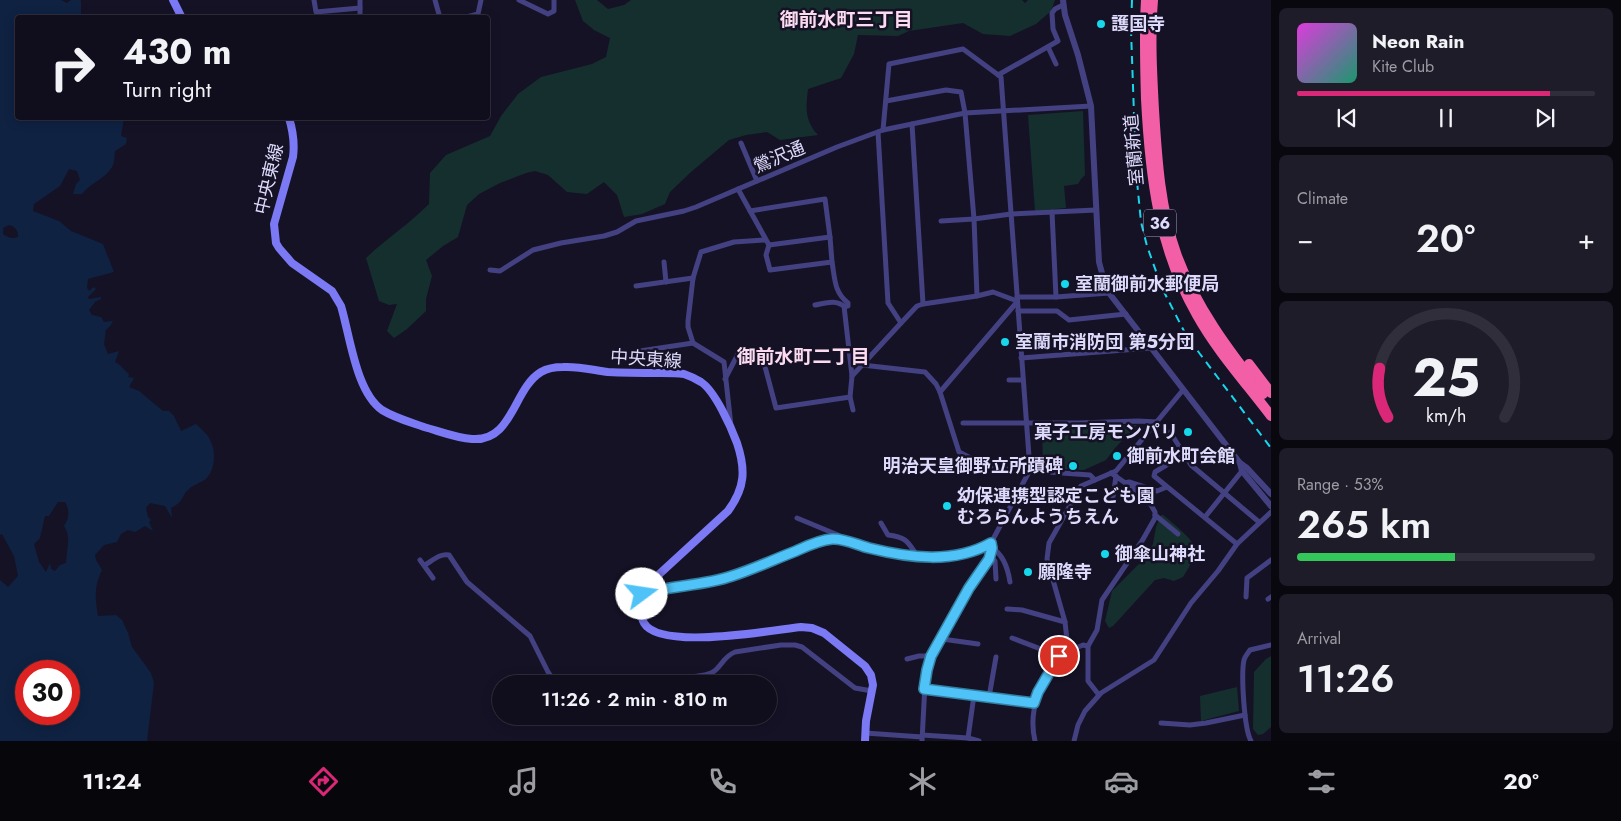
<!DOCTYPE html>
<html lang="en">
<head>
<meta charset="utf-8">
<style>
	body { margin:0; font-family:Jost,"Noto Sans JP",sans-serif; background:#1e1c29; color:#f1f3f6; height:100vh; display:flex; flex-direction:column; font-size:19px; white-space:nowrap }
	* { box-sizing:border-box; margin:0 }
	p { font-size:16px; color:#9c9ca3 }
	.icon { flex:none; width:28px; height:28px; fill:none; stroke:currentColor; stroke-width:2; stroke-linecap:round; stroke-linejoin:round }
	.map { position:relative; flex:1; overflow:hidden }
	.drawer { display:flex; flex-direction:column; gap:8px; padding:8px; background:#09080f; width:350px }
	.drawer>* { flex:none }
	.guide { position:absolute; left:15px; top:15px; width:475px; height:105px; border-radius:5px; box-shadow:0 2px 12px #0003,0 0 0 1px #302e3b; background:#100e1c; color:#f1f3f6; overflow:hidden }
	.speed { position:absolute; left:15px; top:660px; display:flex; gap:10px; font-size:25px; font-weight:700; text-align:center }
	.speed>* { display:grid; place-content:center; width:65px; height:65px; border-radius:50%; background:#100e1c; box-shadow:0 2px 12px #0003,0 0 0 1px #302e3b; line-height:1 }
	.speed .limit { border:8px solid #d22; background:#fff; color:#111 }
	.pin { position:absolute; display:grid; place-items:center; width:42px; height:42px; color:#fff; margin:-21px; border:2px solid #fff; border-radius:50%; box-shadow:0 1px 5px #0007 }
	.me { position:absolute; width:55px; margin:-28px; rotate:76deg; stroke-linejoin:round; filter:drop-shadow(0 0 4px #0008) }
	.turn { display:flex; align-items:center; gap:18px; height:105px; padding:0 25px; font-size:22px }
	.turn .icon { width:65px; height:65px; stroke-width:2.5 }
	.turn b { display:block; font-size:35px; line-height:42px }
	.big { font-size:38px; font-weight:600; line-height:1.1 }
	.drawer .tile { flex:1; display:flex; flex-direction:column; justify-content:center; gap:8px; min-width:0; padding:0 18px; border-radius:8px; background:#1e1c29 }
	.drawer .dial { align-items:center; gap:0 }
	.dial svg { height:130px; overflow:visible; fill:none; stroke:#302e3b; stroke-width:7; stroke-linecap:round; text-anchor:middle }
	.dial text { fill:#f1f3f6; stroke:none }
	.song { display:flex; align-items:center; gap:15px }
	.cover { width:60px; height:60px; border-radius:8px; background:linear-gradient(135deg,hsl(300 70% 55%),hsl(160 70% 35%)) }
	.played { height:5px; border-radius:2px; background:linear-gradient(90deg,#db2777 85%,#302e3b 85%) }
	.keys { display:flex; justify-content:space-around; direction:ltr }
	.heat { display:flex; justify-content:space-between; align-items:center; font-size:28px; direction:ltr }
	.charge { height:8px; border-radius:4px; background:linear-gradient(90deg,#34c759 53%,#302e3b 0) }
	.trip { position:absolute; left:492px; top:675px; width:285px; height:50px; border-radius:25px; background:#100e1c; box-shadow:0 2px 12px #0003,0 0 0 1px #302e3b; font-weight:600; line-height:50px; text-align:center }
	.menu { display:flex; height:80px; justify-content:space-around; align-items:center; background:#06060b; color:#9c9ca3 }
	.menu .icon { width:35px; height:35px }
	.menu .on { color:#db2777 }
	.menu b { font-size:22px; color:#f1f3f6 }
	main { display:flex; flex:1; min-height:0 }
	.map>svg:first-child { display:block }
	.green { fill:#152f2e }
	.water { fill:#0f2242; fill-rule:evenodd }
	.lines { fill:none; stroke-linecap:round; stroke-linejoin:round }
	.minor { stroke:#434181; stroke-width:5 }
	.tertiary { stroke:#434181; stroke-width:6 }
	.secondary { stroke:#7b79f4; stroke-width:8 }
	.motorway { stroke:#f25fa6; stroke-width:10 }
	.rail { stroke:#16d7ec; stroke-width:2; stroke-dasharray:8 6; stroke-linecap:butt }
	.route-casing { stroke:#337fa1; stroke-width:12 }
	.route { stroke:#4fc3f7; stroke-width:9 }
	.poi-dot { fill:#16d7ec; stroke:#151226; stroke-width:2 }
	.labels { text-anchor:middle; dominant-baseline:central; stroke-width:5; stroke-linejoin:round; paint-order:stroke }
	.shield { fill:#151226; stroke:#a19ebc; stroke-width:1 }
	.shield-label { font-size:16px; font-weight:bold; fill:#dddafc }
	.poi-label { font-size:18px; font-weight:bold; fill:#dddafc; stroke:#151226; text-anchor:start }
	.street-label { font-size:18px; fill:#dddafc; stroke:#151226 }
	.neighbourhood-label { font-size:19px; font-weight:bold; fill:#fcdbf0; stroke:#151226 }
</style>
</head>
<body>
<main>
<div class="map">
<svg width="1271" height="741" viewBox="0 0 1271 741">
	<rect width="100%" height="100%" fill="#151226"/>
	<g class="green">
		<path d="M575,0h22l11,9 16,-4 7,-5h391l3,3 3,-3h27l-4,11 -15,13 -26,12 -27,-2 -20,-11 -54,8 -11,5 -40,-1 -4,19 -13,24 -33,11c-2,18 -4,31 10,46l-38,5 -13,-8 -21,3 -17,5 -38,32 -21,20 -5,12 -23,10 -18,3 -7,-22 -13,-13 -17,12 -20,-2 -19,-17 -13,-4 -9,2 -26,10 -21,11 -12,11 -9,32 -15,9 -17,14 6,16 -6,23v12l-19,18 -13,9 -7,-7 10,-27 -8,1 -10,-4 -13,-43c20,-19 43,-34 63,-54l1,-31 16,-18 44,-19 11,-20 17,-22 23,-17 51,-13 14,-7 4,-19 -16,-8 -11,-9z"/>
		<polygon points="1083,111 1085,175 1081,179 1078,184 1064,186 1066,208 1035,211 1028,115"/>
		<polygon points="1042,425 1137,425 1115,448 1106,460 1084,470 1043,468"/>
		<path d="M1161,515h2c12,10 28,22 35,37l-15,25 -9,4 -10,-3 -9,2 -42,46 -4,2 -4,-7 7,-30 31,-31 10,-16 3,-17z"/>
		<polygon points="1271,656 1271,727 1263,734 1258,735 1253,729 1254,672 1266,659"/>
		<polygon points="1237,687 1239,711 1201,721 1200,696"/>
	</g>
	<path class="water" d="M0,0h61l6,3 4,-3h9l1,1v16l-63,1v100h106l-3,18 6,2 -1,6 -11,7c-1,4 0,12 -3,16 -7,12 -22,16 -30,27h-9l3,-10 4,-4 -3,-9 -8,-2 -9,17 -26,18 -1,7 26,10 12,10 32,13 11,28 -26,7 -1,9 2,3 5,-4 2,2 -8,8 1,2 12,-2v2l-6,3 -6,8 3,5 9,2 3,5 9,-1 -2,4 -5,5 -2,14 4,10 11,-3 -4,11c6,3 9,8 14,12l-1,3 6,1 -5,9 10,4 24,20h6l5,5 7,15 15,-7c5,5 13,11 15,18 5,11 4,28 -5,37 -5,4 -12,5 -17,10 -8,7 -5,13 -18,19l1,10 -7,-12 -15,-3 -4,5 2,9 3,3 -2,2 4,9 -8,-5 -10,6 -7,-2 -7,4 -4,8 -13,3 -9,10 1,5 6,10c-8,16 -7,29 -4,46l18,-1 6,5 6,13 4,14 19,26 3,10 -7,58h-147v-161l8,7 10,-11 -4,-20 -12,-22 -2,1zM9,225c6,2 9,4 9,12 -6,2 -9,1 -15,-3v-6zM58,502h7c5,8 4,17 -1,24 8,11 2,25 2,37l-6,2 -5,6 -4,-2 -1,-6 -4,9 -7,-10 -5,-18 6,-6 5,-22h4zM26,671h43v43h-43z"/>
	<g class="lines">
		<g class="minor">
			<polyline points="314,0 316,12 360,8"/>
			<polyline points="360,0 360,18"/>
			<polyline points="435,0 440,18"/>
			<polyline points="519,0 548,14 554,11 554,0"/>
			<polyline points="463,18 478,14 481,0"/>
			<polyline points="1048,47 1056,64"/>
			<polyline points="998,75 1058,41 1053,29 1052,13 1055,9 1063,5"/>
			<polyline points="886,101 946,90 961,92 965,113 974,219 977,296"/>
			<polyline points="912,124 923,304"/>
			<polyline points="741,143 757,181"/>
			<polyline points="738,189 769,245 830,237"/>
			<polyline points="750,211 825,199 830,237 832,262 770,270 766,255 769,245"/>
			<polyline points="1052,212 1056,297"/>
			<polyline points="941,221 974,219 1011,214 1096,210"/>
			<polyline points="664,262 666,282"/>
			<polyline points="490,270 500,271 533,250 561,243 604,236 617,232 636,221 684,211 696,207 837,147 883,130 965,113 1091,106"/>
			<polyline points="636,286 693,278"/>
			<polyline points="1017,297 1056,297 1109,293"/>
			<path d="M815,305c11,-2 21,-6 30,2l3,-1v-3c-14,-11 -13,-24 -16,-41"/>
			<polyline points="1018,311 1057,311 1069,320 1126,314"/>
			<polyline points="901,323 917,306 923,304 977,296 993,292 1017,301"/>
			<polyline points="693,343 688,327 688,321 693,278 701,252 734,242 765,240"/>
			<polyline points="640,351 693,343 724,362 731,426"/>
			<polyline points="1021,358 1151,348"/>
			<polyline points="862,365 925,372 936,384 940,392 959,452 990,468 1090,475 1095,480"/>
			<polyline points="852,376 901,323 888,303 878,132"/>
			<polyline points="725,379 738,354 764,363 776,408 850,397 852,376 844,306"/>
			<polyline points="1009,380 1023,380"/>
			<polyline points="940,392 1017,302"/>
			<polyline points="850,397 853,410"/>
			<polyline points="963,423 1079,423 1138,421 1157,422"/>
			<polyline points="1170,432 1191,465 1259,522"/>
			<polyline points="1186,456 1178,458 1155,472 1154,476 1237,544"/>
			<polyline points="1125,483 1129,482 1157,491 1167,487"/>
			<polyline points="1113,497 1116,476"/>
			<polyline points="1155,515 1178,534"/>
			<polyline points="1205,517 1242,471"/>
			<polyline points="797,518 838,535 844,539"/>
			<path d="M881,523l7,12c20,2 20,8 31,23"/>
			<path d="M992,548c12,7 16,21 18,34"/>
			<polyline points="990,556 995,561 996,579"/>
			<polyline points="420,560 433,578"/>
			<path d="M425,565c7,-4 15,-12 24,-10l18,27 63,54 18,36 8,12"/>
			<polyline points="643,594 665,588 707,583 733,576 808,545 829,539 837,539 870,548 919,558 965,553 980,549 991,543 1030,470 1001,77 963,49 889,64 883,130"/>
			<polyline points="1246,597 1247,578 1271,560"/>
			<polyline points="1268,599 1271,597"/>
			<polyline points="1007,609 1022,610 1065,622"/>
			<polyline points="1012,638 1059,656"/>
			<polyline points="942,639 978,644"/>
			<polyline points="1065,646 1076,648 1083,645 1088,646"/>
			<polyline points="907,659 919,656 931,656"/>
			<path d="M675,684c11,-10 24,-6 36,-11 10,-4 11,-16 24,-21l46,-7h14l7,2 53,41 17,3"/>
			<polyline points="924,689 1034,703"/>
			<polyline points="974,695 968,738 979,741"/>
			<polyline points="1099,695 1088,681 1088,646 1097,630 1102,600 1142,541 1155,518 1155,512 1147,498 1111,473"/>
			<polyline points="989,697 996,657"/>
			<polyline points="1161,723 1190,725 1206,723 1245,715"/>
			<polyline points="865,733 922,737"/>
			<polyline points="922,735 968,738"/>
			<polyline points="922,741 925,684 930,658 969,588 989,559 992,548 991,543"/>
			<path d="M1035,741c-9,-38 12,-64 30,-95l2,-6 -2,-18 -18,-63 2,-16 32,-57 35,-15 67,-81"/>
			<polyline points="1074,741 1078,725 1085,711 1101,693 1154,660 1191,603 1218,571 1237,544 1271,512"/>
			<path d="M1251,741c-7,-12 -10,-67 -7,-81 1,-4 4,-7 6,-10l21,-5"/>
		</g>
		<g class="tertiary">
			<polyline points="1063,0 1065,15 1078,55 1091,106 1099,262 1105,284 1109,293 1240,463 1242,471 1271,506"/>
			<polyline points="1240,463 1247,468 1271,494"/>
		</g>
		<g class="secondary">
			<polyline points="173,0 182,18"/>
			<path d="M289,118c4,13 6,24 4,39l-19,67 2,19 3,5 13,15 40,28 9,15c9,30 15,86 41,104 13,8 28,12 42,17 15,4 32,11 48,12 41,3 41,-50 69,-67 7,-4 14,-5 22,-5 15,-1 30,3 45,5 18,1 35,1 53,1 7,0 15,0 23,1 6,2 12,5 17,8 14,9 30,45 36,61 9,27 8,45 -9,68l-85,78c-1,9 -4,26 1,34 16,28 129,7 157,4l11,1 12,5 41,33 6,9 2,10 -7,36 -1,20"/>
		</g>
		<g class="motorway">
			<path d="M1146,0c-2,33 -1,66 0,99 4,77 12,148 51,216 20,36 49,68 74,101"/>
			<path d="M1153,0c-3,37 -1,73 1,110 3,49 6,99 23,146 19,51 52,95 86,138"/>
			<polyline points="1249,364 1271,393"/>
		</g>
		<polyline class="rail" points="1132,0 1131,30 1136,171 1141,222 1147,246 1162,288 1185,333 1200,354 1271,448"/>
	</g>
	<g class="lines">
		<g class="route-casing">
			<path id="route" d="M642,594c30,-9 61,-8 90,-18 22,-7 43,-17 64,-25 11,-5 23,-11 36,-12 12,-1 25,6 37,9 40,10 85,16 122,-5l1,5 -3,11 -20,29 -38,68 -4,14 -3,19 110,14 4,-11 21,-36"/>
		</g>
		<use href="#route" class="route"/>
	</g>
	<g class="poi-dot">
		<circle cx="1101" cy="24" r="5"/>
		<circle cx="1065" cy="284" r="5"/>
		<circle cx="1005" cy="342" r="5"/>
		<circle cx="1188" cy="432" r="5"/>
		<circle cx="1117" cy="456" r="5"/>
		<circle cx="1073" cy="466" r="5"/>
		<circle cx="947" cy="506" r="5"/>
		<circle cx="1105" cy="554" r="5"/>
		<circle cx="1028" cy="572" r="5"/>
	</g>
	<g class="labels">
		<rect class="shield" x="1144" y="209.5" width="32" height="27" rx="4"/>
		<g class="shield-label">
			<text x="1160" y="223">36</text>
		</g>
		<g class="poi-label">
			<text x="1111" y="24">護国寺</text>
			<text x="1075" y="284">室蘭御前水郵便局</text>
			<text x="1015" y="342">室蘭市消防団 第5分団</text>
			<text x="1178" y="432" text-anchor="end">菓子工房モンパリ</text>
			<text x="1127" y="456">御前水町会館</text>
			<text x="1063" y="466" text-anchor="end">明治天皇御野立所蹟碑</text>
			<text x="957" y="496">幼保連携型認定こども園<tspan x="957" dy="21">むろらんようちえん</tspan></text>
			<text x="1115" y="554">御傘山神社</text>
			<text x="1038" y="572">願隆寺</text>
		</g>
		<g class="street-label">
			<text transform="translate(1134 150) rotate(-95)">室蘭新道</text>
			<text transform="translate(779 157) rotate(-23)">鶯沢通</text>
			<text transform="translate(269 179) rotate(-77)">中央東線</text>
			<text transform="translate(646 359) rotate(4)">中央東線</text>
		</g>
		<g class="neighbourhood-label">
			<text x="846" y="19">御前水町三丁目</text>
			<text x="803" y="356">御前水町二丁目</text>
		</g>
	</g>
</svg>
<div class="speed"><div class="limit">30</div></div>
<div class="pin" style="left:1059px;top:656px;background:#d93025"><svg class="icon" aria-label="arrive" viewBox="0 0 24 24"><path d="M6 21V4h12l-3 4 3 4H6"/></svg></div>
<svg class="me" style="left:642px;top:594px" viewBox="-20 -20 40 40"><circle r="19" fill="#fff"/><path d="M0-13L10 11 0 6-10 11z" fill="#4fc3f7"/></svg>
<div class="trip">11:26 · 2 min · 810 m</div>
<div class="guide">
<div class="turn"><svg class="icon" aria-label="right" viewBox="0 0 24 24"><path d="M7 20v-9h11M14 6l5 5-5 5"/></svg><div><b>430 m</b>Turn right</div></div>
</div>
</div>
<section class="drawer">
<div class="tile">
<div class="song"><i class="cover"></i><div><b>Neon Rain</b><p>Kite Club</p></div></div>
<div class="played"></div>
<div class="keys"><svg class="icon" aria-label="previous" viewBox="0 0 24 24"><path d="M18 5L8 12l10 7zM5 5v14"/></svg><svg class="icon" aria-label="pause" viewBox="0 0 24 24"><path d="M8 5v14M16 5v14"/></svg><svg class="icon" aria-label="next" viewBox="0 0 24 24"><path d="M6 5l10 7-10 7zM19 5v14"/></svg></div>
</div>
<div class="tile"><p>Climate</p>
<div class="heat"><a>−</a><b class="big">20°</b><a>+</a></div>
</div>
<div class="tile dial"><svg viewBox="0 0 100 80">
<path d="M14 69A42 42 0 1 1 86 69"/>
<path d="M14 69A42 42 0 0 1 9 39" stroke="#db2777"/>
<text x="50" y="56" font-size="32" font-weight="700">25</text>
<text x="50" y="72" font-size="11">km/h</text>
</svg></div>
<div class="tile"><p>Range · 53%</p><b class="big">265 km</b><div class="charge"></div></div>
<div class="tile"><p>Arrival</p><b class="big">11:26</b></div>
</section>
</main>
<nav class="menu">
<b>11:24</b>
<svg class="icon on" aria-label="directions" viewBox="0 0 24 24"><path d="M12 3l9 9-9 9-9-9zM9 14v-3h6M13 9l2 2-2 2"/></svg>
<svg class="icon" aria-label="music" viewBox="0 0 24 24"><path d="M9 18V5l10-2v13"/><circle cx="6" cy="18" r="3"/><circle cx="16" cy="16" r="3"/></svg>
<svg class="icon" aria-label="phone" viewBox="0 0 24 24"><path d="M5 4h4l2 5-3 2q2 4 5 5l2-3 5 2v4C11 20 4 13 5 4z"/></svg>
<svg class="icon" aria-label="climate" viewBox="0 0 24 24"><path d="M12 3v18M4 7l16 10M4 17L20 7"/></svg>
<svg class="icon" aria-label="car" viewBox="0 0 24 24"><path d="M5 17H2v-5l4-1 3-4h7l3 4 3 1v5h-3M9 17h6M6 11h13"/><circle cx="7" cy="17" r="2"/><circle cx="17" cy="17" r="2"/></svg>
<svg class="icon" aria-label="filters" viewBox="0 0 24 24"><path d="M4 7h16M4 17h16"/><circle cx="9" cy="7" r="2"/><circle cx="15" cy="17" r="2"/></svg>
<b>20°</b>
</nav>
</body>
</html>
